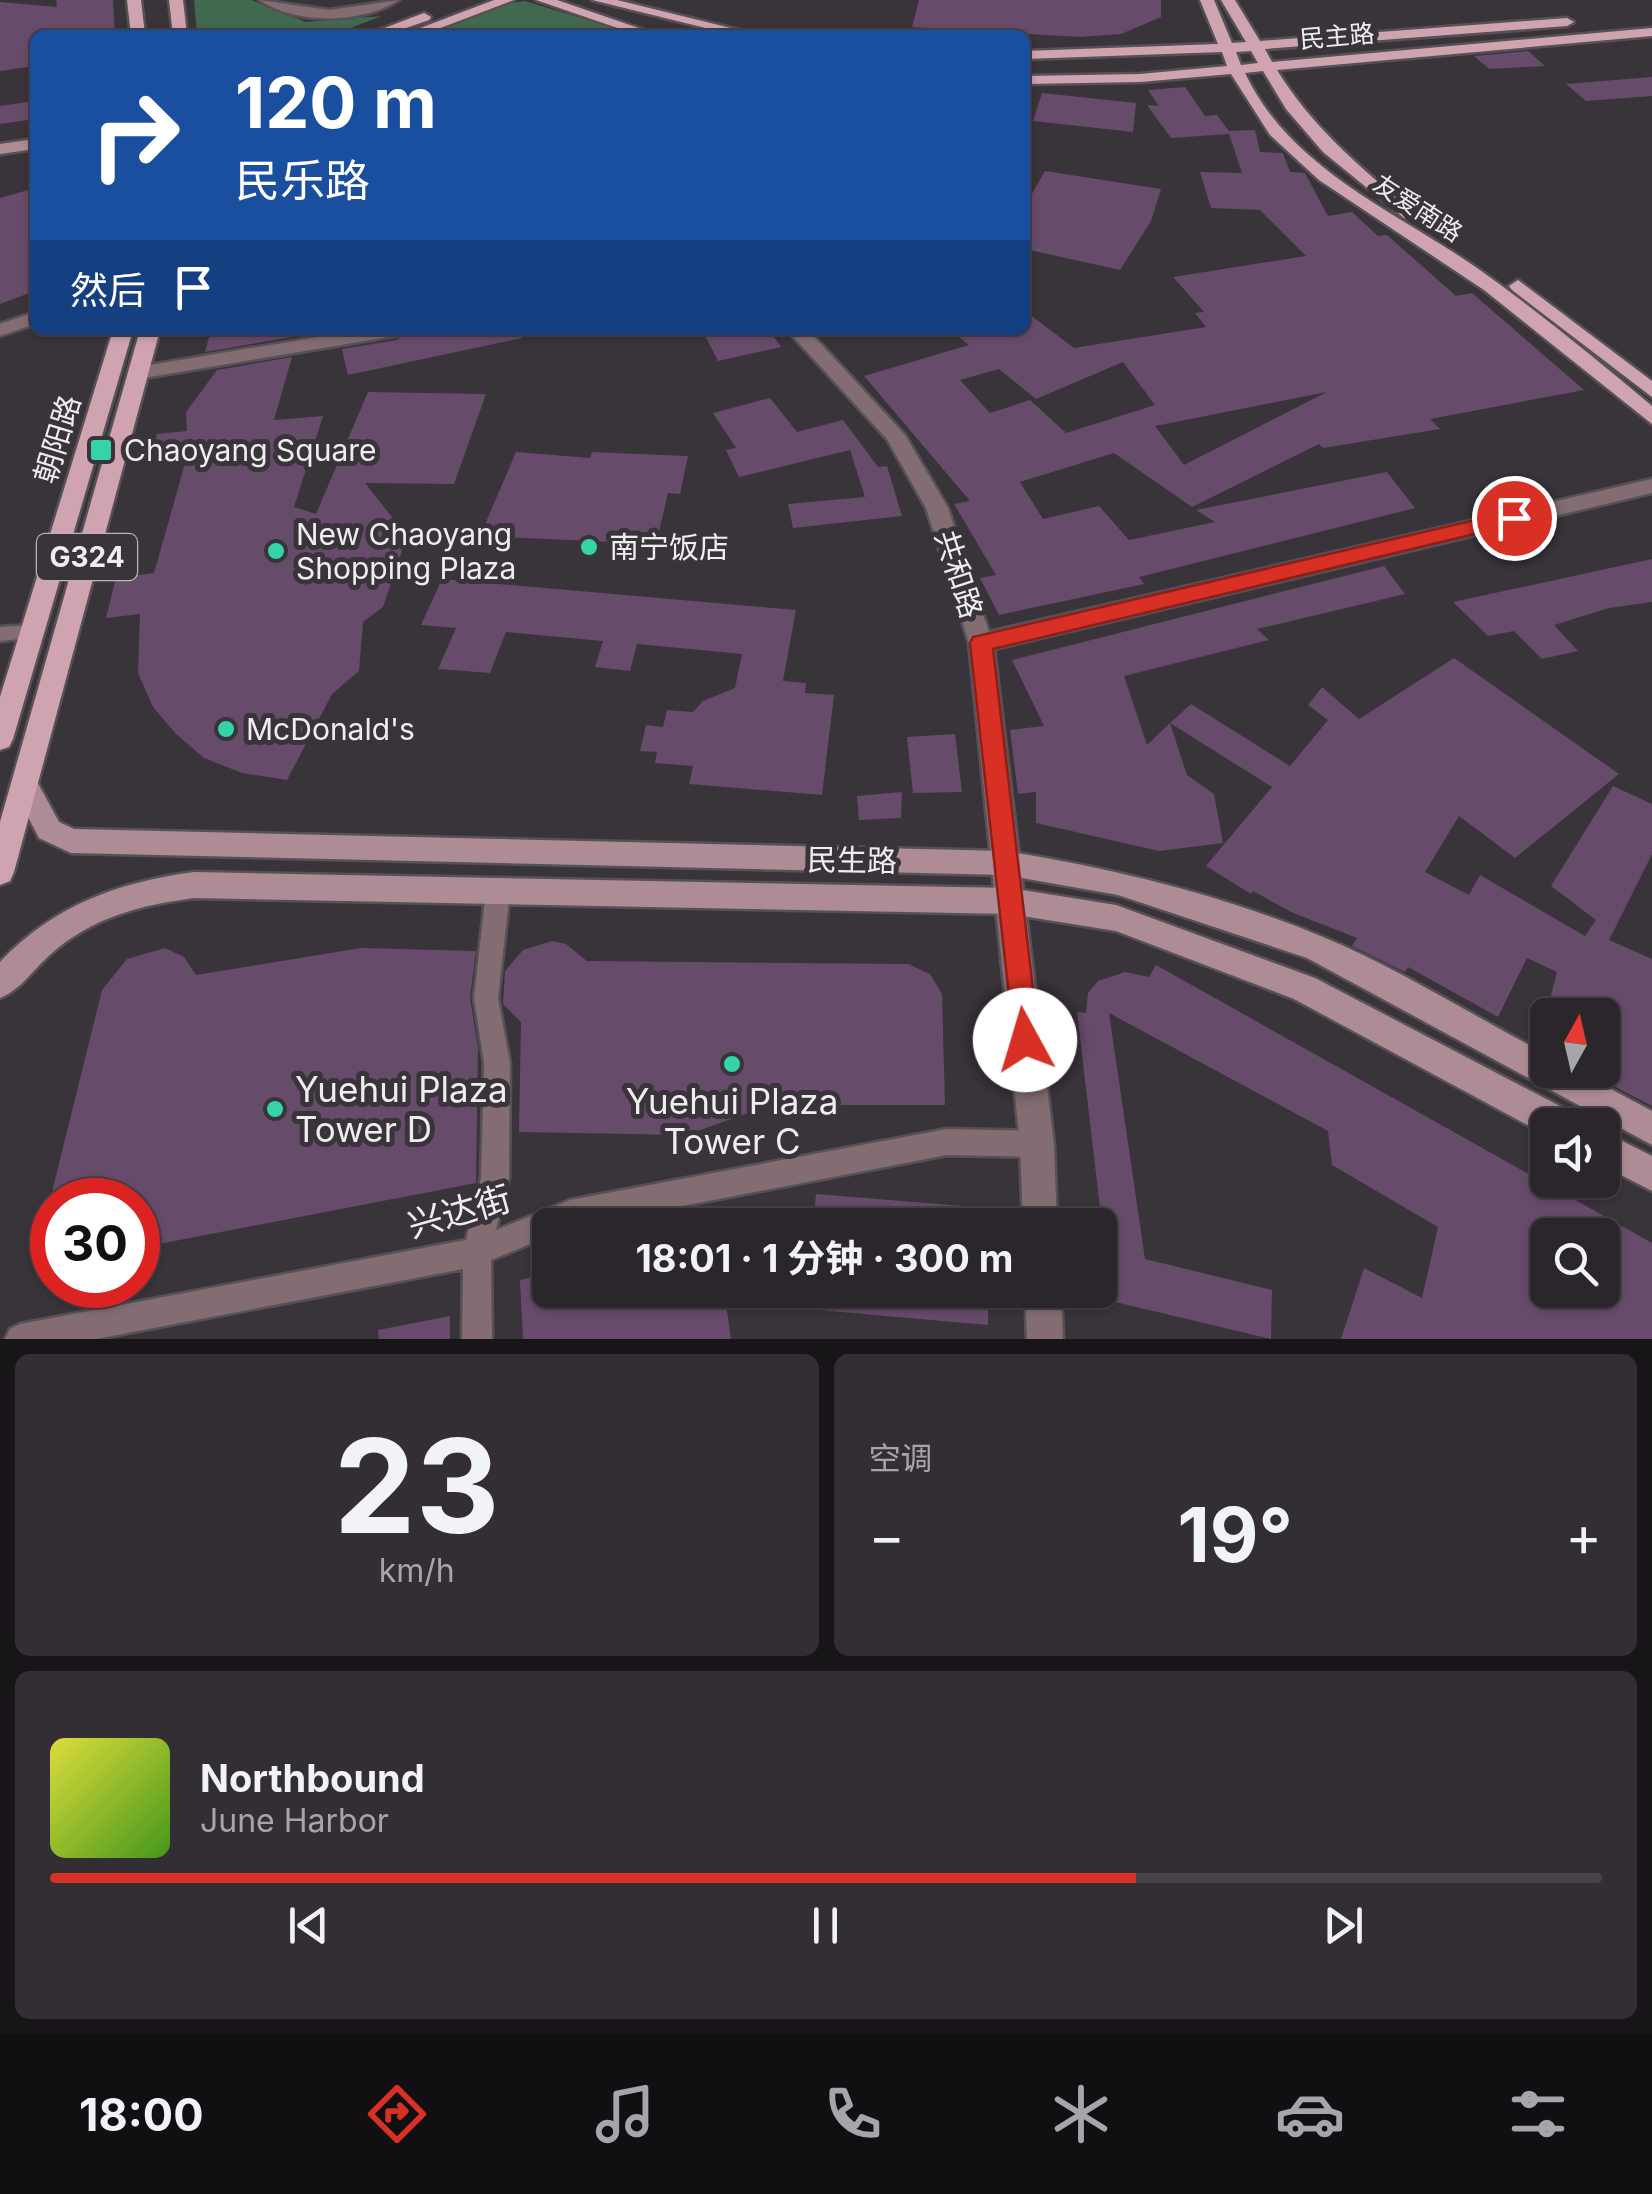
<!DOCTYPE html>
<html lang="zh">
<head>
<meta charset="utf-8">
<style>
	body { margin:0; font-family:Inter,"Noto Sans SC",sans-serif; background:#332e34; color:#f1f3f6; height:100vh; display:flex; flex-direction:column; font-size:38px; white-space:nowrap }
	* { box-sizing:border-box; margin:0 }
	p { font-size:32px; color:#a6a5a9 }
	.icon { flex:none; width:55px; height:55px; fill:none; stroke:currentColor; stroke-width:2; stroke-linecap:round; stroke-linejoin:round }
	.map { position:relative; height:1339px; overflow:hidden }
	.panel { display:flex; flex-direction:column; gap:15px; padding:15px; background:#181518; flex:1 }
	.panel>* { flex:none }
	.banner { position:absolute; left:30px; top:30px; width:1000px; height:305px; border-radius:15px; box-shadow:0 2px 8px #0004,0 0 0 2px #474348; background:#1a4fa0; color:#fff; overflow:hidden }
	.needle { width:65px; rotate:8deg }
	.fabs { position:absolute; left:1530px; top:998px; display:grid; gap:20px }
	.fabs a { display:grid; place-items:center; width:90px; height:90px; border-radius:15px; background:#2b262c; box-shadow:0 2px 8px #0004,0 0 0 2px #474348; font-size:50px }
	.speed { position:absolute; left:30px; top:1178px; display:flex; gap:20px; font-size:50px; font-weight:700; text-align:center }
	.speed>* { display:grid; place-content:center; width:130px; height:130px; border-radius:50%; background:#2b262c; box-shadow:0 2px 8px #0004,0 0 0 2px #474348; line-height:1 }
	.speed .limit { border:15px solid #d22; background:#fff; color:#111 }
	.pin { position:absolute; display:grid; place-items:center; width:85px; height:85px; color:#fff; margin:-42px; border:5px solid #fff; border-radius:50%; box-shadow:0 2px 10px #0007 }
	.me { position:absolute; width:110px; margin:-55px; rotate:354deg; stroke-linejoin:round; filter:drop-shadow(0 0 8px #0008) }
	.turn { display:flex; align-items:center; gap:35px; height:210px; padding:0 40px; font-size:45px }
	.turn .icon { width:130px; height:130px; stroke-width:2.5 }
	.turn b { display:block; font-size:70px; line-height:85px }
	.then { display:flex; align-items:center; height:95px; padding:0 40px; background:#0003; gap:20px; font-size:38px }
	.big { font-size:75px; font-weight:700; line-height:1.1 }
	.panel .tile { flex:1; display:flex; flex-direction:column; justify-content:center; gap:15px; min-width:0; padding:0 35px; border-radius:15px; background:#332e34 }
	.panel .dial { align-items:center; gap:0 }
	.dial b { font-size:130px; line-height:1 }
	.song { display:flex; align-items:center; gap:30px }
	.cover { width:120px; height:120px; border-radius:15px; background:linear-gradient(135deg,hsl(60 70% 55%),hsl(100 70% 35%)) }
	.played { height:10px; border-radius:5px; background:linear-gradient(90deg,#d93025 70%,#474348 70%) }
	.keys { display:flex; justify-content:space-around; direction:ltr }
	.heat { display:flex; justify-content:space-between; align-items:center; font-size:55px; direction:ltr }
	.panel .tiles { flex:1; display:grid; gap:15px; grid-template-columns:1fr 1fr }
	.tile:last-child { grid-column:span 2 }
	.trip { position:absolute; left:532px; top:1208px; width:585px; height:100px; border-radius:15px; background:#2b262c; box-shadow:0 2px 8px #0004,0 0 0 2px #474348; font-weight:700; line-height:100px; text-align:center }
	.tab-bar { display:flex; height:160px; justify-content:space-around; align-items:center; background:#110f12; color:#a6a5a9 }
	.tab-bar .icon { width:70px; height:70px }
	.tab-bar .on { color:#d93025 }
	.tab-bar b { font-size:45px; color:#f1f3f6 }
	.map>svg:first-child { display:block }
	.green { fill:#40694f }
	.building { fill:#674b6b; fill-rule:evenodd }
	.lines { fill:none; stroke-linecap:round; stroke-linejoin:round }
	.pedestrian-casing { stroke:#565157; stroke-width:5 }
	.minor-casing { stroke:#565157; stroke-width:5 }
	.tertiary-casing { stroke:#565157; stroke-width:5 }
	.secondary-casing { stroke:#565157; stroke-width:5 }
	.primary-casing { stroke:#565157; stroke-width:5 }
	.pedestrian { fill:#836d73; fill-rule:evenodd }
	.minor { fill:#836d73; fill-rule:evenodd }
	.tertiary { fill:#836d73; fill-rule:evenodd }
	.secondary { fill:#ae8c95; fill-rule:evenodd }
	.primary { fill:#cfa3af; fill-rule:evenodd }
	.route { fill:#d93025; stroke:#8d1f18; stroke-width:2.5 }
	.poi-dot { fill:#34d4a8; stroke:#39333a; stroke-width:4 }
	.labels { text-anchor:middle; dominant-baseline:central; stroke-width:10; stroke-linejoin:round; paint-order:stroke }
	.far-street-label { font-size:25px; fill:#f1ecf1; stroke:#39333a }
	.shield { fill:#39333a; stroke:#bab4ba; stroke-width:2.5 }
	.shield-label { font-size:28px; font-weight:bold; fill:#f1ecf1 }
	.street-label { font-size:30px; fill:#f1ecf1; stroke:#39333a }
	.poi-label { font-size:30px; fill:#f1ecf1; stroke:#39333a; text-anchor:start }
	.near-poi-label { font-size:35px; fill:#f1ecf1; stroke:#39333a; text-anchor:start }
	.near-street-label { font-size:35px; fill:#f1ecf1; stroke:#39333a }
</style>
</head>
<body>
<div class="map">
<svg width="1652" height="1339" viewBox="0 0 1652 1339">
	<rect width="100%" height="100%" fill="#39333a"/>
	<g class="green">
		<polygon points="194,0 251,0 306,22 382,16 332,35 197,35"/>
		<polygon points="525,1 637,35 428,35 505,4"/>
	</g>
	<g class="building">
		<polygon points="56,0 113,0 115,35 35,35 35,66 0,71 0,2 57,7"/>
		<polygon points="919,0 1161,0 1161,17 1121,34 1080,37 912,27"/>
		<polygon points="1528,51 1545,66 1489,69 1474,56"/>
		<polygon points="1652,77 1652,96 1586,101 1566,84"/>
		<path d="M1185,87l20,29 12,-1 12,16 26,-1 5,22 23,1 7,19 15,1 23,43 24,-4 26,24 9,-1 69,61 16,-3 112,97 -154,29 10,10 -117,19 -4,-4 -127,63 -78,-54 -94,29 23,37 56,-13 30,34 86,-18 -19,-12 191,-38 28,36 -276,69 5,7 -145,31 -19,-37 16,-3 -42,-71 16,-3 -106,-125 105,-31 -19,-15h75v-19l49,37 132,-21 -11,-14 9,-1 -31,-35 133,-21 -46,-46 -49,-2 -11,-36 42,1 -13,-39 -58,4 -24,-33 12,1 -11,-16zM1123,362l32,43 -89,28 -36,-33 -40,13 -30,-33 39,-11 37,30zM1327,392l-143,73 -29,-39z"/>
		<polygon points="1042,93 1136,103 1133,132 1033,121"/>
		<polygon points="35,101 35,119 0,124 0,106"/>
		<polygon points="1045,171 1161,189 1151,221 1120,270 1025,249 1025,206"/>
		<polygon points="35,188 35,291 0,304 0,198"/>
		<polygon points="211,330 300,330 298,336 205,352"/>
		<polygon points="409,330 521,330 522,338 348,375 342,349 396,340"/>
		<polygon points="702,330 769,330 781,347 718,361"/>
		<polygon points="292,357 274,420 323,416 294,507 316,514 368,392 486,394 454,484 365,483 407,536 383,607 363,622 359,671 332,694 287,780 242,773 204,758 176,734 153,707 138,673 140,614 106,618 116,578 154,573 186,460 150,464 157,434 187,431 186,412 217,370"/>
		<polygon points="770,398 797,432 843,420 878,467 887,466 902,516 793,528 788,504 865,497 850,450 739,477 726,450 736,448 713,413"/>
		<polygon points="516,452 590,458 592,452 688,456 680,494 668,493 656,544 480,536"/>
		<polygon points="1652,559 1652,602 1609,608 1554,625 1578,651 1542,659 1514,631 1488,636 1453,602"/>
		<polygon points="1384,566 1405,594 1257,629 1269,640 1124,676 1147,745 1170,723 1187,775 1214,794 1223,843 1159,851 1036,823 1036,792 1018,794 1010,730 1044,726 1012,660"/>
		<polygon points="442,579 796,610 783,681 806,683 805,693 834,695 822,795 689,784 693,766 655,763 657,752 640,751 646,725 663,727 667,710 693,712 703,701 735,688 742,654 637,644 630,671 595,667 603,641 506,632 490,673 438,669 456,628 421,625"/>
		<polygon points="1454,658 1619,774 1515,858 1459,816 1425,872 1469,895 1480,875 1585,936 1596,920 1551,886 1613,786 1652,804 1652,854 1609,940 1652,959 1652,1106 1602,1080 1602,1015 1546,1015 1557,972 1527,958 1498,1017 1408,967 1405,972 1352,946 1357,938 1291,912 1253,891 1251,894 1206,866 1272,787 1170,723 1191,704 1290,766 1328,720 1308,705 1322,687 1359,719"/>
		<polygon points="955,734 962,792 913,793 907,737"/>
		<polygon points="902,792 901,818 859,820 857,796"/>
		<polygon points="552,941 566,944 587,961 908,964 930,974 942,994 945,1105 771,1105 686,1135 519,1132 521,1022 503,1004 505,971 523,950"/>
		<polygon points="165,948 184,957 196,975 361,948 476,951 470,998 478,1047 476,1183 138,1248 138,1200 50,1200 102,990 127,959"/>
		<path d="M1156,965l496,278v96h-311l23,-71 58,30 16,-71 -106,-62 -4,-34 -219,-118 36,246 127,31 -1,49 -160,-38 -34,-289 9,1 2,-20 10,-12 27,-9 24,5zM1548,1235h54v55h-54z"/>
		<polygon points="816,1194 987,1208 987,1225 813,1225"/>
		<polygon points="550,1273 550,1290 724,1290 731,1339 523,1339 520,1280"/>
		<polygon points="808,1290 988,1290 988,1325 807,1309"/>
		<polygon points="450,1316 450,1339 379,1339 378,1330"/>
	</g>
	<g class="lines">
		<g class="pedestrian-casing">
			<g id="pedestrian">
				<polygon points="32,625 39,627 42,632 39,637 0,641 0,627"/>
				<polygon points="498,881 506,884 510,891 498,998 510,1063 509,1178 496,1230 570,1200 947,1129 1037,1131 1046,1135 1050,1144 1046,1153 1037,1157 947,1155 584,1225 550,1225 550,1236 491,1260 492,1339 462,1339 463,1269 96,1339 5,1339 10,1329 20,1324 466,1240 481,1178 484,1063 474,998 486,891 490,884"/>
			</g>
		</g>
		<g class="minor-casing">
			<g id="minor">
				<path d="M259,0l70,10 70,-10c-37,24 -103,25 -140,0z"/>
				<polygon points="360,330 405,330 395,336 138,379 128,373 138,367"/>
				<polygon points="787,330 808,330 905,435 948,508 989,632 1652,479 1652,493 994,649 1054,1144 1057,1225 1023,1225 1020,1144 969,643 926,508 887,439"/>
				<polygon points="1025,1290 1061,1290 1063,1339 1027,1339"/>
			</g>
		</g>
		<g class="tertiary-casing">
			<polygon id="tertiary" points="35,312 35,324 0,336 0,324"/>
		</g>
		<g class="secondary-casing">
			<g id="secondary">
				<polygon points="35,139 35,149 0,154 0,144"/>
				<path d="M24,773l10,3 25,46 15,7 931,22c110,18 214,43 318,86 73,30 154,81 225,118v15h27l77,41v34l-345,-187 -189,-63 -113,-20 -934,-22 -32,-15 -28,-54 3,-8z"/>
				<path d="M194,872l816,16 106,17 199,73 258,135 4,12h-29v11l-254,-137 -178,-68 -106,-17 -816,-16c-53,7 -101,19 -142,55 -17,14 -31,37 -52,45v-36c53,-56 118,-80 194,-90z"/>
				<polygon points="1602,1131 1652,1156 1652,1191 1602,1165"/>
			</g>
		</g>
		<g class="primary-casing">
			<g id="primary">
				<polygon points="127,0 141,0 145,35 131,35"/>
				<polygon points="169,0 183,0 187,35 173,35"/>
				<polygon points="494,0 514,0 422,35 402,35"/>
				<polygon points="536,0 557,0 659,35 638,35"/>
				<polygon points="592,0 617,0 759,35 734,35"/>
				<path d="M1200,0h14l18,43 14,-1 -25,-42h14l25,41 307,-23 7,4 -7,4 -302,23 7,13 380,-34v8l-375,34c35,57 82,96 133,139v8l-6,1 -81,-66 -37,-43 -23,-38 -18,2c45,96 150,138 232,195 61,43 118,90 175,138v18l-168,-134 -165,-110 -49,-45 -39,-61 -91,8 -115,2v-8l115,-2 87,-8 -5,-14 -197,7v-8l193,-7zM1251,51l7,12 -17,2 -5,-13z"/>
				<polygon points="424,13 431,17 429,20 386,35 366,35"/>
				<polygon points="1518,280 1652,381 1652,397 1512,290 1509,286"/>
				<polygon points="113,330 133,330 13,739 9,747 0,750 0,697"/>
				<polygon points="140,330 160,330 14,872 10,881 0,885 0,822"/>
			</g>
		</g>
		<use href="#pedestrian" class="pedestrian"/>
		<use href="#minor" class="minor"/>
		<use href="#tertiary" class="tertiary"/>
		<use href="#secondary" class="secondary"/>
		<use href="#primary" class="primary"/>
	</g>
	<polygon class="route" points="1514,511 1521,513 1521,523 993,649 1039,1040 1035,1050 1025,1054 1015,1050 970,643 973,637"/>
	<g class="poi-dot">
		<rect x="89" y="438" width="24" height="24" rx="5"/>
		<circle cx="589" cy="547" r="10"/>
		<circle cx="276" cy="551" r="10"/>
		<circle cx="226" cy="729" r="10"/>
		<circle cx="732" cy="1064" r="10"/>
		<circle cx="275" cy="1109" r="10"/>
	</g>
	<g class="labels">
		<g class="far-street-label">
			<text transform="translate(1337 36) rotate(-5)">民主路</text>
			<text transform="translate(1418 208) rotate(33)">友爱南路</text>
		</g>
		<rect class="shield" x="37" y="534" width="100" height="46" rx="8"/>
		<g class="shield-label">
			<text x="87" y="557">G324</text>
		</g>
		<g class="street-label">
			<text transform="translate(57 439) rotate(-73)">朝阳路</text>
			<text transform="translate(959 574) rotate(72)">共和路</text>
			<text transform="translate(852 860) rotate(1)">民生路</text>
		</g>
		<g class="poi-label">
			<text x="124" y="450">Chaoyang Square</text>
			<text x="296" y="534">New Chaoyang<tspan x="296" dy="34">Shopping Plaza</tspan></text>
			<text x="609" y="547">南宁饭店</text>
			<text x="246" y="729">McDonald's</text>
		</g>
		<g class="near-poi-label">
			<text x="295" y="1089">Yuehui Plaza<tspan x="295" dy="40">Tower D</tspan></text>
			<text x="732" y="1101" text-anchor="middle">Yuehui Plaza<tspan x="732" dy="40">Tower C</tspan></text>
		</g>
		<g class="near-street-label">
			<text transform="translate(459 1211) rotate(-16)">兴达街</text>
		</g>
	</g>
</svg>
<div class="fabs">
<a><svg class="needle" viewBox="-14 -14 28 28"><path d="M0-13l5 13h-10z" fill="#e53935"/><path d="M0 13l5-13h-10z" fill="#a6a5a9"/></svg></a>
<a><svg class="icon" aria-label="sound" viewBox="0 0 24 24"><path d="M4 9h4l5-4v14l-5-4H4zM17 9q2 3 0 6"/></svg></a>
<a><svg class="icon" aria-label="search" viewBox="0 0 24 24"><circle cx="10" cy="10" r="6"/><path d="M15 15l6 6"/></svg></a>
</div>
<div class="speed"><div class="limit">30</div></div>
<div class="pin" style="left:1514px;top:518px;background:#d93025"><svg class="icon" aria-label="arrive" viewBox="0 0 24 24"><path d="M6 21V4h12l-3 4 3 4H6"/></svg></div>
<svg class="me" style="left:1025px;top:1040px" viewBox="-20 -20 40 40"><circle r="19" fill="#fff"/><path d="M0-13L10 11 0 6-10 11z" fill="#d93025"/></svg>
<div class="trip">18:01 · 1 分钟 · 300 m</div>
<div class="banner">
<div class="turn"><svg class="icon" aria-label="right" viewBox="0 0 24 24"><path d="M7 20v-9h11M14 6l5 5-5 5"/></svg><div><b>120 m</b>民乐路</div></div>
<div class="then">然后<svg class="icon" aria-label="arrive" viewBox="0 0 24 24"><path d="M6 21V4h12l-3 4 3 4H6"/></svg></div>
</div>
</div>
<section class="panel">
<div class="tiles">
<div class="tile dial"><b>23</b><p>km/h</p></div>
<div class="tile"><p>空调</p>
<div class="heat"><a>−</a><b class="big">19°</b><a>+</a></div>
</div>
<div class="tile">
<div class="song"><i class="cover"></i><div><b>Northbound</b><p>June Harbor</p></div></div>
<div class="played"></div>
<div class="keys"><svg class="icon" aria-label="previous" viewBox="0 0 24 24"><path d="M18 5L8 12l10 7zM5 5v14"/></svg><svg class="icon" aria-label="pause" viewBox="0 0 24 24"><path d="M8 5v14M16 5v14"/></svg><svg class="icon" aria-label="next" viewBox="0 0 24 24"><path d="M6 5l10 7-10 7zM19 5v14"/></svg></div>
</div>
</div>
</section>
<nav class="tab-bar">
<b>18:00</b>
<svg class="icon on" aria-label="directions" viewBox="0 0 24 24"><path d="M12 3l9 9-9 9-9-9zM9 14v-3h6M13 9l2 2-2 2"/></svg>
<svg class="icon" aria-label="music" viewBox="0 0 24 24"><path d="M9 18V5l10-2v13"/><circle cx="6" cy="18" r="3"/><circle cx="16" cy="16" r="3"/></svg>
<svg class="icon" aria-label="phone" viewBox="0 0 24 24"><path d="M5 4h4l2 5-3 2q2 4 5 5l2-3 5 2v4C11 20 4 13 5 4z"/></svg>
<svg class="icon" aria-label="climate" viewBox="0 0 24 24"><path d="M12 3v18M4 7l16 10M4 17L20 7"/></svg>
<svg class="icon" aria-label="car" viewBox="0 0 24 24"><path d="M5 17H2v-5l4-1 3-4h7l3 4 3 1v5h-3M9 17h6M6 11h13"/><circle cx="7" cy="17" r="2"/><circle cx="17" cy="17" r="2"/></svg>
<svg class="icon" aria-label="filters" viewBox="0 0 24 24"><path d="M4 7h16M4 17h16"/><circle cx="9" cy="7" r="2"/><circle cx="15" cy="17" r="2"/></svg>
</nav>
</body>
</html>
